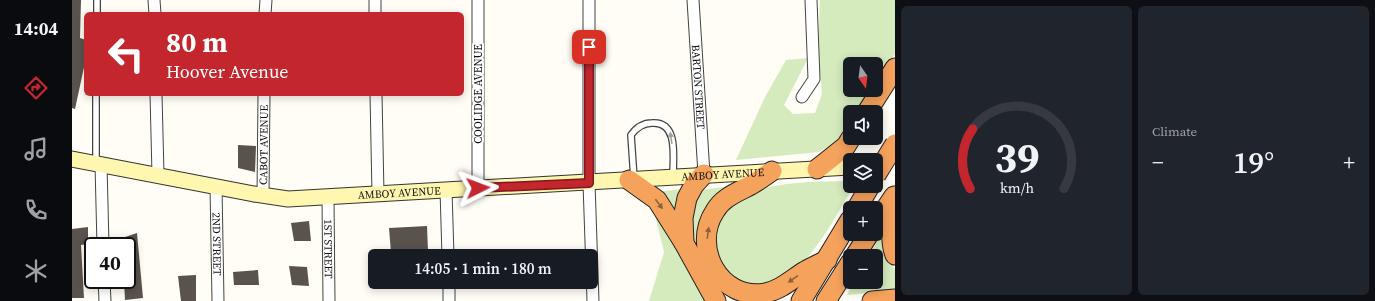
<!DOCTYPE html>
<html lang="en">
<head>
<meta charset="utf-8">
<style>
	body { margin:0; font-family:"Source Serif 4",serif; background:#20242c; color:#f1f3f6; height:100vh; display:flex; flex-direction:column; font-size:15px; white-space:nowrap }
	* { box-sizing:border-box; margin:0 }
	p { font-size:13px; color:#9ea1a6 }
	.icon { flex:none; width:22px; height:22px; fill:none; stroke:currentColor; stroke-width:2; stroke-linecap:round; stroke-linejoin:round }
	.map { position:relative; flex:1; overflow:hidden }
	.sheet { display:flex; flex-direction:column; gap:6px; padding:6px; background:#0d0f14; width:480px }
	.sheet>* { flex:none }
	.guide { position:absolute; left:12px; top:12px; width:380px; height:84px; border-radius:6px; box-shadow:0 2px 10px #0003; background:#c4262e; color:#fff; overflow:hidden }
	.needle { width:26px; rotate:166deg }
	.fabs { position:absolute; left:771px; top:57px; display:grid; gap:8px }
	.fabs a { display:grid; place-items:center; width:40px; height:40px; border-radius:6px; background:#171b24; box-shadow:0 2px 10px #0003; font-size:20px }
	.speed { position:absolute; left:12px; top:237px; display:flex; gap:8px; font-size:20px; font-weight:700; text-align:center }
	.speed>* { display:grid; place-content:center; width:52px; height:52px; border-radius:50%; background:#171b24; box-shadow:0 2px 10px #0003; line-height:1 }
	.speed .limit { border:2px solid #111; border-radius:6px; background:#fff; color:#111 }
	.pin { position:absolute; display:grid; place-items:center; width:34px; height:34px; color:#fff; margin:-17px; border-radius:8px; box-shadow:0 2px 6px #0006 }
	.me { position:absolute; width:44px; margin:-22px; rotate:87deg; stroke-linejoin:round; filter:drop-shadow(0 0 3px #0008) }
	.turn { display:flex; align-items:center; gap:14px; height:84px; padding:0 16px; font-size:18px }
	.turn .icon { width:52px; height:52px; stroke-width:2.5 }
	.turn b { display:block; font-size:28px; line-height:34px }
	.big { font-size:30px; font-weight:600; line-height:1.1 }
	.sheet .widget { flex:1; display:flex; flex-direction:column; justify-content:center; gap:6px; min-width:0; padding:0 14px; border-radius:6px; background:#20242c }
	.sheet .dial { align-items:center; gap:0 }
	.dial svg { height:104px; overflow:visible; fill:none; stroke:#363941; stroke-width:7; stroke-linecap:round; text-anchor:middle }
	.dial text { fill:#f1f3f6; stroke:none }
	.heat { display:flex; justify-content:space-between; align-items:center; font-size:22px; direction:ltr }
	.sheet .tiles { flex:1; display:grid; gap:6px; grid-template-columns:repeat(2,1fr) }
	.trip { position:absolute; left:296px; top:249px; width:230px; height:40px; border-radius:6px; background:#171b24; box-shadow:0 2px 10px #0003; font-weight:600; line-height:40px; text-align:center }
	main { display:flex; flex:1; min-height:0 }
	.tabs { display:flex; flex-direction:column; width:72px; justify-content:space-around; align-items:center; background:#090b0e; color:#9ea1a6 }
	.tabs .icon { width:28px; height:28px }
	.tabs .active { color:#c4262e }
	.tabs b { font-size:18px; color:#f1f3f6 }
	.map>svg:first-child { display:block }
	.green { fill:#d5ebbd }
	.building { fill:#5a524d }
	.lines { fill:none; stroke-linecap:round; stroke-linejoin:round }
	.lane-casing { stroke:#444; stroke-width:8 }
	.street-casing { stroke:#444; stroke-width:13 }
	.secondary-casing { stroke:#333; stroke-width:17 }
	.highway-casing { stroke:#222; stroke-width:21 }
	.lane { stroke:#fff; stroke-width:5.5 }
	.street { stroke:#fff; stroke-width:11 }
	.secondary { stroke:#fff6b0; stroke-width:15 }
	.highway { stroke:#f5a25d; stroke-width:19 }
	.highway-bridge-casing { stroke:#222; stroke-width:21; stroke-linecap:butt }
	.highway-bridge { stroke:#f5a25d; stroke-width:19 }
	.oneway { fill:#a0a0a0 }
	.oneway2 { fill:#8e613b }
	.route-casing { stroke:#7f191e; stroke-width:10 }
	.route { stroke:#c4262e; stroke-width:7 }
	.labels { text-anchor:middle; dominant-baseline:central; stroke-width:4; stroke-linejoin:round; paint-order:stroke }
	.street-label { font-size:11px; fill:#111; stroke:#fff }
</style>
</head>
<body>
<main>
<nav class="tabs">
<b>14:04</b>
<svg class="icon active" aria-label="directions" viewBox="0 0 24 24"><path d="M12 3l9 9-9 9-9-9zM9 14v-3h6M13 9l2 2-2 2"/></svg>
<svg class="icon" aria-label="music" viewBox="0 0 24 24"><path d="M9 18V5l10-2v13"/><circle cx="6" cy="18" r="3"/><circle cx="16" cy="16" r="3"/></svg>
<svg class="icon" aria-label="phone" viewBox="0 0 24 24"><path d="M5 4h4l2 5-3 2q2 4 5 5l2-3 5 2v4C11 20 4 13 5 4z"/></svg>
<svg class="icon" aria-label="climate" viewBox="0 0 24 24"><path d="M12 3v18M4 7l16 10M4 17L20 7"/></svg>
</nav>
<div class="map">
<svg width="823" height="301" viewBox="0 0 823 301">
	<rect width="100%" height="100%" fill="#fffdf5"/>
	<g class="green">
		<polygon points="748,0 823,0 823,54 804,84 804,64 778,64 778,90 800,90 786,112 778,112 778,124 769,139 747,152 664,160 693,97 714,60 736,58 712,105 721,114 743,113 750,94 746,49"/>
		<path d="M778,181v5h4c-22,35 -47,90 -90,101 -8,2 -20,-2 -28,-2l-22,-31c1,-9 0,-21 3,-30 13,-45 96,-42 133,-43z"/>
		<polygon points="663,186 631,263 620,238 618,213 627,190"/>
		<polygon points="609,189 605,221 584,192"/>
		<polygon points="581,207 636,301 577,301 592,252"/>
		<polygon points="815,225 815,256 823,270 823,293 807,292 775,295 782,282 804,282 804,256 797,256"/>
	</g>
	<g class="building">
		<polygon points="0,0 9,0 8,38 14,40 14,58 3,109 0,108"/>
		<polygon points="166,145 184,146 183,172 166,168"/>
		<polygon points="237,221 239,241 222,241 219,223"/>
		<polygon points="355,226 356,251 319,253 317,228"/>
		<polygon points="16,227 16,244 9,245 12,298 0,298 0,229"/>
		<polygon points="65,233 71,298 53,300 52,281 55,281 55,246 54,246 53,237"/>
		<polygon points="217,266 235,267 237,286 220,285"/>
		<polygon points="186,270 187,285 162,285 161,272"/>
		<polygon points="124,275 124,301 109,301 106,276"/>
	</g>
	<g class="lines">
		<g class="lane-casing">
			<g id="lane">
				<polyline points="25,14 25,0"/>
				<polyline points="24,163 24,94"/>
				<path d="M562,179l-3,-44c5,-7 12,-12 21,-12 27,-2 21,35 21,53"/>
			</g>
		</g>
		<g class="street-casing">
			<g id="street">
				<polyline points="82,0 83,14"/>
				<polyline points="303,0 303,14"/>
				<polyline points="406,0 406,188"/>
				<polyline points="517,0 517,183 521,301"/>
				<path id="s1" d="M621,0l11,174"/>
				<polyline points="193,14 194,0"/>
				<polyline points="84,94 86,175"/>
				<polyline points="304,94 306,194"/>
				<polyline points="730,97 742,79 739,0"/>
				<polyline points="29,164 31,246"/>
				<path id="s2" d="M144,186l2,115"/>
				<polyline points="374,190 376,256"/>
				<path id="s3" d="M191,196l1,-102"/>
				<path id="s4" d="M256,197l1,104"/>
				<polyline points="32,280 33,301"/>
				<polyline points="377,282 377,301"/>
			</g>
		</g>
		<g class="secondary-casing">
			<g id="secondary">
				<path id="s5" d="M0,159l182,35 34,5 562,-32"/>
			</g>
		</g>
		<g class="highway-casing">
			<g id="highway">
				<polyline points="795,112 823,68"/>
				<polyline points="745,169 774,146 779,138"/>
				<path d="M700,171c-7,5 -14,10 -21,14 -13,7 -28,12 -36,26 -24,36 5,90 50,82 16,-3 27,-14 40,-22 7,-4 14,-7 22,-11"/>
				<polyline points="632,174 622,185 615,198 611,218 612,243 644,301"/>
				<polyline points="557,180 585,200 612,243"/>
				<path d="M823,205c-2,16 -6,35 0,50"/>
				<polyline points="785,208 798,186"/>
				<polyline points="804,223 822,196"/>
				<polyline points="783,256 797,234"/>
				<polyline points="729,301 778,220"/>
				<polyline points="754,301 778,263"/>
				<polyline points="800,301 823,299"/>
			</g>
		</g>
		<use href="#lane" class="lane"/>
		<use href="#street" class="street"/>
		<use href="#secondary" class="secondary"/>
		<use href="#highway" class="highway"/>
		<g class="highway-bridge-casing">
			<polyline id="highway-bridge" points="804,175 823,144"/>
		</g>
		<use href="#highway-bridge" class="highway-bridge"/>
	</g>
	<defs><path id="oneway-solid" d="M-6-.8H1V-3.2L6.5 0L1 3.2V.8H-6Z"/></defs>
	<use class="oneway" href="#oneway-solid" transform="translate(599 138) rotate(-99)"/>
	<g class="oneway2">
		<use href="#oneway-solid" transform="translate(587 204) rotate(53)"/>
		<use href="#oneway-solid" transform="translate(636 233) rotate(-82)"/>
		<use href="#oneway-solid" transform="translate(721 279) rotate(145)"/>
	</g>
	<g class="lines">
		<g class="route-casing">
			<polyline id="route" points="406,188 517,183 517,47"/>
		</g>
		<use href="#route" class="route"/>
	</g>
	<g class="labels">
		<g class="street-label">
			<text stroke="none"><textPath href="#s1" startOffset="87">BARTON STREET</textPath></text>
			<text transform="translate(406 94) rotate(-90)">COOLIDGE AVENUE</text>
			<text stroke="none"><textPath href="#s3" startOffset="51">CABOT AVENUE</textPath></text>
			<text stroke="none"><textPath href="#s5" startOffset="655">AMBOY AVENUE</textPath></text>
			<text stroke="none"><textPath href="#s5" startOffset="331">AMBOY AVENUE</textPath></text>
			<text stroke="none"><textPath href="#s2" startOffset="58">2ND STREET</textPath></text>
			<text stroke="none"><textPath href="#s4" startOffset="52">1ST STREET</textPath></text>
		</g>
	</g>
</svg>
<div class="fabs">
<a><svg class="needle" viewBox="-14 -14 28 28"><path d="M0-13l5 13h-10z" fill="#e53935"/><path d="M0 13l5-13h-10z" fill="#9ea1a6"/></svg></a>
<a><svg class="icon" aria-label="sound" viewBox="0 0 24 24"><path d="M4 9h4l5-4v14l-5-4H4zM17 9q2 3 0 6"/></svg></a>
<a><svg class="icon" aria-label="layers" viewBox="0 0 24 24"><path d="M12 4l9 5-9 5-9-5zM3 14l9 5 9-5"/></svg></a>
<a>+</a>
<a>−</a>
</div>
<div class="speed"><div class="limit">40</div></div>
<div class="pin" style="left:517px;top:47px;background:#d93025"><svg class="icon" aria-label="arrive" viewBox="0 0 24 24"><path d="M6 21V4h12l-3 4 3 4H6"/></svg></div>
<svg class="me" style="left:406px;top:188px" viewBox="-20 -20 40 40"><path d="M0-17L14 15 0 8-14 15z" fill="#c4262e" stroke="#fff" stroke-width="4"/></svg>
<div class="trip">14:05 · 1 min · 180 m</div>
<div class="guide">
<div class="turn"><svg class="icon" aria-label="left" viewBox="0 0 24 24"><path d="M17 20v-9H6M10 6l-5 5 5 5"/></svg><div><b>80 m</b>Hoover Avenue</div></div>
</div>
</div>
<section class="sheet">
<div class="tiles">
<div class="widget dial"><svg viewBox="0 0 100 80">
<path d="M14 69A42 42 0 1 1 86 69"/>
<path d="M14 69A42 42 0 0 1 16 23" stroke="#c4262e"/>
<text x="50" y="56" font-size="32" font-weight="700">39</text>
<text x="50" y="72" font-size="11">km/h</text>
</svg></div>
<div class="widget"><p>Climate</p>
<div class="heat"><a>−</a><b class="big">19°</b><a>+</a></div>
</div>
</div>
</section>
</main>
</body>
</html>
